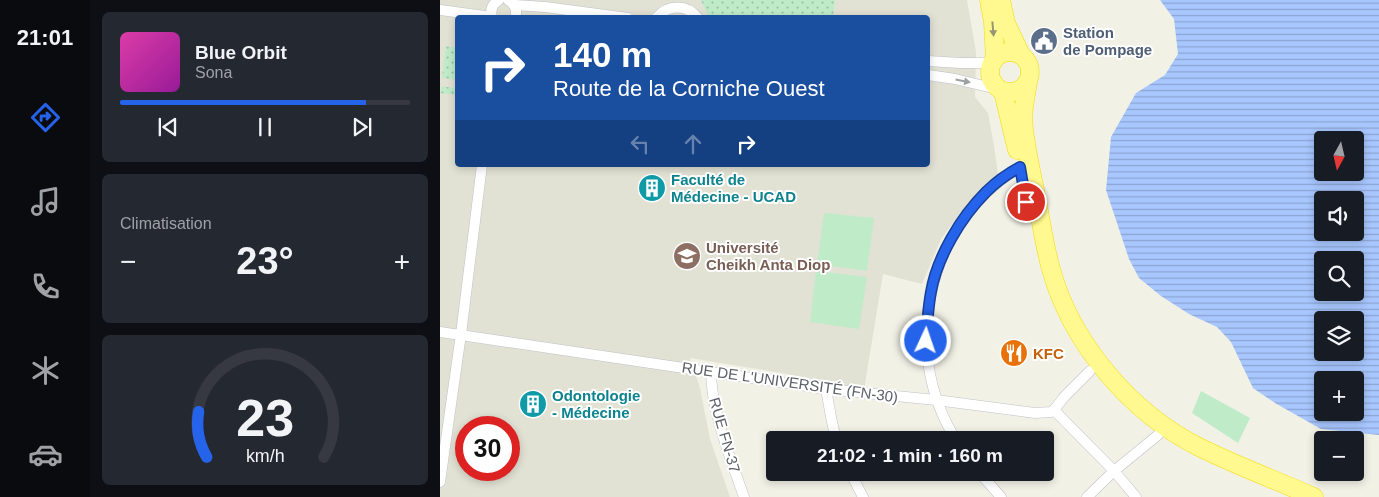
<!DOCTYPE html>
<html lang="fr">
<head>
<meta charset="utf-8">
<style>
	body { margin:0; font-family:Arial,sans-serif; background:#242831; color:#f1f3f6; height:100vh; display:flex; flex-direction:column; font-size:19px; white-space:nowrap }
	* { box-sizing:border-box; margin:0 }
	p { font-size:16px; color:#9ea1a6 }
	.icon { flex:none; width:28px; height:28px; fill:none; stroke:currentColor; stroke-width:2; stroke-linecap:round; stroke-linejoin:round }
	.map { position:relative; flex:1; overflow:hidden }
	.drawer { display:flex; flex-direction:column; gap:12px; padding:12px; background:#0d0f14; width:350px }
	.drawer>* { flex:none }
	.banner { position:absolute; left:15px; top:15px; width:475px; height:152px; border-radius:5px; box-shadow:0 2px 8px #0003; background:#1a4fa0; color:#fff; overflow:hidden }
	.needle { width:32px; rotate:188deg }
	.buttons { position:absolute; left:874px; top:131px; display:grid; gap:10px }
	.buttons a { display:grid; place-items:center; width:50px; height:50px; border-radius:5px; background:#171b24; box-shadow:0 2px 8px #0003; font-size:25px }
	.speed { position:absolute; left:15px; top:416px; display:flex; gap:10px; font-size:25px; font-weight:700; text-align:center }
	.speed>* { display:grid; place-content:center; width:65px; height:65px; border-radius:50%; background:#171b24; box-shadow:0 2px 8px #0003; line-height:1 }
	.speed .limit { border:8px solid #d22; background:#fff; color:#111 }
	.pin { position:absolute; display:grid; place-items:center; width:42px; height:42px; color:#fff; margin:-21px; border:2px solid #fff; border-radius:50%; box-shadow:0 1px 5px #0007 }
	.me { position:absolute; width:55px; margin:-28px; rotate:3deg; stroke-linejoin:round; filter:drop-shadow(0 0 4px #0008) }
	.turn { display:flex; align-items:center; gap:18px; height:105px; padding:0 15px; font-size:22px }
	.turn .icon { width:65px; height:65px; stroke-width:2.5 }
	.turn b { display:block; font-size:35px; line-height:42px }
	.lanes { display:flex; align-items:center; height:48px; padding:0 15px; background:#0003; justify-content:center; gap:25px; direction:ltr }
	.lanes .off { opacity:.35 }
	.big { font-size:38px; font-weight:600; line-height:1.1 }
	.drawer .card { flex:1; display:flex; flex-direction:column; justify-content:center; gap:8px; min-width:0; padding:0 18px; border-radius:8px; background:#242831 }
	.drawer .dial { align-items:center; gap:0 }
	.dial svg { height:130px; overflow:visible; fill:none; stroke:#363941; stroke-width:7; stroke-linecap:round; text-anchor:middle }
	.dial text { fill:#f1f3f6; stroke:none }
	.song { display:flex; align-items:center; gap:15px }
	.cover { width:60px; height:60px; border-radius:8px; background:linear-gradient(135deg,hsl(320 70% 55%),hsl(300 70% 35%)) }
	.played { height:5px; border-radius:2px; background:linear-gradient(90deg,#2563eb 85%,#363941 85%) }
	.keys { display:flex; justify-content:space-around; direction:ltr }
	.heat { display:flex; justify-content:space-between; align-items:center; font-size:28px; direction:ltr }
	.trip { position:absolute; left:326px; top:431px; width:288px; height:50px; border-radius:5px; background:#171b24; box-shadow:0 2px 8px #0003; font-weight:600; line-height:50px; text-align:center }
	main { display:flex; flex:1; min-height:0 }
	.dock { display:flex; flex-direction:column; width:90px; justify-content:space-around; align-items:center; background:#090b0e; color:#9ea1a6 }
	.dock .icon { width:35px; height:35px }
	.dock .on { color:#2563eb }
	.dock b { font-size:22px; color:#f1f3f6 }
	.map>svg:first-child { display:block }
	.education { fill:#e1e1d4; fill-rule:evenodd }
	.grass { fill:url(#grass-dots) }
	.pitch { fill:#c0ebc9 }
	.water { fill:url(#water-rules); fill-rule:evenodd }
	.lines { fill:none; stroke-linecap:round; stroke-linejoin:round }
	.street-casing { stroke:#bfc1c8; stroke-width:11 }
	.highway-casing { stroke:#f7db00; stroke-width:19 }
	.street { stroke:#fff; stroke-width:10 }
	.highway { stroke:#fff98f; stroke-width:18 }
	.oneway { fill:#969676 }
	.oneway2 { fill:#9ea0a4 }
	.route-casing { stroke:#184099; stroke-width:12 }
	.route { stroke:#2563eb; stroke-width:9 }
	.labels { text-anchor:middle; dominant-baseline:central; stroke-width:4; stroke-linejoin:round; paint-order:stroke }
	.service-label { font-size:15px; font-weight:bold; fill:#4e5e75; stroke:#fff; text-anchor:start }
	.culture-label { font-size:15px; font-weight:bold; fill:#0d838f; stroke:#fff; text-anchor:start }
	.education-label { font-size:15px; font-weight:bold; fill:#785e54; stroke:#fff; text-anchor:start }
	.food-label { font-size:15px; font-weight:bold; fill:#c56008; stroke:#fff; text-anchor:start }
	.street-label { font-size:15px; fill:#5d6068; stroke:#fff }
</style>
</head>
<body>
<main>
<nav class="dock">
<b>21:01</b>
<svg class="icon on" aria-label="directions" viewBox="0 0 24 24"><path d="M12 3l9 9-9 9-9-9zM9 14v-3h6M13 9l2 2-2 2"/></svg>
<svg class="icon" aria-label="music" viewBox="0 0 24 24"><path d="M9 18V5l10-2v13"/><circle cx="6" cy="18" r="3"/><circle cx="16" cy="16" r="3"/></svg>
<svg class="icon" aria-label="phone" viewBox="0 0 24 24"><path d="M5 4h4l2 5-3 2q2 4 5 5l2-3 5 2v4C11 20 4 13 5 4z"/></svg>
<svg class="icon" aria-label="climate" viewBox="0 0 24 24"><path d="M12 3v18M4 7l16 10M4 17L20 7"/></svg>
<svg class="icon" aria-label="car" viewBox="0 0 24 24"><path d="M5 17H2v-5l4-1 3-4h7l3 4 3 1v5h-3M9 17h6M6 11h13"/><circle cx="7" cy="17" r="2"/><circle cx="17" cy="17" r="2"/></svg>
</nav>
<section class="drawer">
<div class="card">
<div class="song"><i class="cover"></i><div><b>Blue Orbit</b><p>Sona</p></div></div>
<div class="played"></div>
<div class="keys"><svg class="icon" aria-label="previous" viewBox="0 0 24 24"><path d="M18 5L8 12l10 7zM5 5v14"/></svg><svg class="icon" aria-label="pause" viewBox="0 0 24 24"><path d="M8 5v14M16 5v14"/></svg><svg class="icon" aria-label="next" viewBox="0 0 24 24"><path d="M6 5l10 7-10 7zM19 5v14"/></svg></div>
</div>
<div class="card"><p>Climatisation</p>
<div class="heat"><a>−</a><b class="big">23°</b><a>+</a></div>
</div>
<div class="card dial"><svg viewBox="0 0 100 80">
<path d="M14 69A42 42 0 1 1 86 69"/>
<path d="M14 69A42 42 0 0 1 9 41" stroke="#2563eb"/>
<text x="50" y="56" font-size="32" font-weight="700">23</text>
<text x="50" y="72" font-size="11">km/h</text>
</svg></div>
</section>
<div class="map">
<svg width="939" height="497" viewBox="0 0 939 497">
	<defs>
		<pattern id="grass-dots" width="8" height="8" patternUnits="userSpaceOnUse" patternTransform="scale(1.25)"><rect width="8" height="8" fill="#c0ebc9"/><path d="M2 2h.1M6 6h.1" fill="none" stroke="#9fc2a7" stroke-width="1.8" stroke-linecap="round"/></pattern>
		<pattern id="water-rules" width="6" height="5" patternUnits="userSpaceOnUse" patternTransform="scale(1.25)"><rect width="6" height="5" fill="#a8c7ff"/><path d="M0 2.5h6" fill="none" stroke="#8ca5d2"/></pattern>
	</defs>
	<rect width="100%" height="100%" fill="#f1f1e6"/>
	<path class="education" d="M0,0h527l9,52 -1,45 13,16 6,33 4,28 -31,30 -26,35 -19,45 -39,-10 -19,116 -82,-17 -92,-15 10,30 10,51 20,58h-290zM18,18h470v147h-470zM26,428h43v42h-43z"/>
	<g class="grass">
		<polygon points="261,0 395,0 393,17 269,18"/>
		<polygon points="6,46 17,48 17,80 2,78"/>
		<polygon points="2,86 17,89 17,95 0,93"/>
	</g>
	<g class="pitch">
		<polygon points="384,213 434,218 427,271 377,264"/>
		<polygon points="376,271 427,277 419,329 370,322"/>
		<polygon points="761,391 810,418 798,443 752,413"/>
	</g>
	<path class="water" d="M720,0h219v435l-58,-6 -46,-26 -22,-15 -22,-46 -14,-15 -28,-13 -28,-18 -22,-18 -10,-19 -23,-69 5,-53 25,-44 29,-18 13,-21 -4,-35zM882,140h33v32h-33zM882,200h33v32h-33zM882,260h33v32h-33zM882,320h33v32h-33zM882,380h33v32h-33z"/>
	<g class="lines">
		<g class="street-casing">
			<g id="street">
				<path d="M68,0c7,4 10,10 7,18"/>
				<polyline points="75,5 105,7 188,18"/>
				<polyline points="0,10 52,17"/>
				<path d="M52,18c-2,-8 0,-14 7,-18"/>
				<path d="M216,18c12,-14 31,-14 42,0"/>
				<polyline points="488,61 520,63 552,63"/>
				<polyline points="488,75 515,79 557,89"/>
				<polyline points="0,332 386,389 496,400 595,413 611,412 614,410"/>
				<path d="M271,371c0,40 20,88 33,126"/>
				<polyline points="386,389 391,417 396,440"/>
				<polyline points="614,410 674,471 696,497"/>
				<polyline points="614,410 624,397 650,371"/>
				<path d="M516,440c-57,-90 -29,-218 64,-273"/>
				<polyline points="410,472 423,497"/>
				<polyline points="539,472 561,497"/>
				<polyline points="0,482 21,334 42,165"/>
				<polyline points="647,497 674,471 718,435"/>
			</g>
		</g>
		<g class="highway-casing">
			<g id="highway">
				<polyline points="549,0 553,22 555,59"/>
				<polyline points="561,0 566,23 581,55"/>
				<circle cx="570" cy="72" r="20"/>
				<path d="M588,82c-2,13 -5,25 -5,38 2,28 10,57 15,86 4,21 7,42 13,63 20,74 80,144 148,178 38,19 77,33 115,50"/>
				<polyline points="563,92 577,150"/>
			</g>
		</g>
		<use href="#street" class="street"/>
		<use href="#highway" class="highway"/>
	</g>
	<defs><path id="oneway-solid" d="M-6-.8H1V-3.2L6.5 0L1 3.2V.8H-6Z" transform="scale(1.25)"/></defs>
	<use class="oneway" href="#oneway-solid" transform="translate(553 29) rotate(85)"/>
	<use class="oneway2" href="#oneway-solid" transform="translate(523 81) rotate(11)"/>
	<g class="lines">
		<g class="route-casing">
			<path id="route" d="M486,341c1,-16 2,-33 5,-49 6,-35 30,-75 55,-100 10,-10 21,-18 34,-25l6,35"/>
		</g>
		<use href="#route" class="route"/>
	</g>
	<defs>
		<g id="civic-disc" transform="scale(1.4375)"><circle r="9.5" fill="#5c6f8a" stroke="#fff"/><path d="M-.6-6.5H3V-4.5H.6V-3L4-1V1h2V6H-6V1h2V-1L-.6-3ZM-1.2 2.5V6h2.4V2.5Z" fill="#fff"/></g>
		<g id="building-disc" transform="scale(1.4375)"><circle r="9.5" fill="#0f9aa8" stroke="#fff"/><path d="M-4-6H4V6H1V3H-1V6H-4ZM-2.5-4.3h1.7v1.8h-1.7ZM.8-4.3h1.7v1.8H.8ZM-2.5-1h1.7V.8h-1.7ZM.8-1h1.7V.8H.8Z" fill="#fff"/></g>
		<g id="university-disc" transform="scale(1.4375)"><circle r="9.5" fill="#8d6e63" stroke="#fff"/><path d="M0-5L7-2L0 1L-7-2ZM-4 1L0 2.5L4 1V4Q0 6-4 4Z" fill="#fff"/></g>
		<g id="restaurant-disc" transform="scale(1.4375)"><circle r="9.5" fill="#e8710a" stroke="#fff"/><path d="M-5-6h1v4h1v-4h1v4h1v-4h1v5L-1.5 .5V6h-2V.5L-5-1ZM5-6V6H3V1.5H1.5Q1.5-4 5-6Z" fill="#fff"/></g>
	</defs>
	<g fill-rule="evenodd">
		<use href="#civic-disc" x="604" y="41"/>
		<use href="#building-disc" x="212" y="188"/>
		<use href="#university-disc" x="247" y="256"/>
		<use href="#restaurant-disc" x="574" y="353"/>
		<use href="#building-disc" x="93" y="404"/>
	</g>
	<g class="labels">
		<g class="service-label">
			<text x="623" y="32">Station<tspan x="623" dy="17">de Pompage</tspan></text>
		</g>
		<g class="culture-label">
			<text x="231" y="179">Faculté de<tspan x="231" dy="17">Médecine - UCAD</tspan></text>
			<text x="112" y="395">Odontologie<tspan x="112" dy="17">- Médecine</tspan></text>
		</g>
		<g class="education-label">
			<text x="266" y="247">Université<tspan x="266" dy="17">Cheikh Anta Diop</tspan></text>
		</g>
		<g class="food-label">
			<text x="593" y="353">KFC</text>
		</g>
		<g class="street-label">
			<text transform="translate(350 382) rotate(8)">RUE DE L'UNIVERSITÉ (FN-30)</text>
			<text transform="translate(285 435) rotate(74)">RUE FN-37</text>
		</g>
	</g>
</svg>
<div class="buttons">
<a><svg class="needle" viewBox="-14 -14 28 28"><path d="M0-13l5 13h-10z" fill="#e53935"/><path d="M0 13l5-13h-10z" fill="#9ea1a6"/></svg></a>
<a><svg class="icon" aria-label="sound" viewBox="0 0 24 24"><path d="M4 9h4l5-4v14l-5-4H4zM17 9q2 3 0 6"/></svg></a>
<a><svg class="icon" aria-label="search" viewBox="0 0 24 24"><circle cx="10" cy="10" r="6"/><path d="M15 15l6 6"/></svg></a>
<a><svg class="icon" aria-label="layers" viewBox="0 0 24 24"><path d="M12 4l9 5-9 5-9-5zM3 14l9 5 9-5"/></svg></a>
<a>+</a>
<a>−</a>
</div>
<div class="speed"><div class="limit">30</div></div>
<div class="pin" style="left:586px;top:202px;background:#d93025"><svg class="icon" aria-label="arrive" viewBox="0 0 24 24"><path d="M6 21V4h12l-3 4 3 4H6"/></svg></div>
<svg class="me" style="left:486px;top:341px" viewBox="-20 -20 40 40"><circle r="17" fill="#2563eb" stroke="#fff" stroke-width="3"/><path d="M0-11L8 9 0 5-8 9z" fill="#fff"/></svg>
<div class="trip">21:02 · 1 min · 160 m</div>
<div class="banner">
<div class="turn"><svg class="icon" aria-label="right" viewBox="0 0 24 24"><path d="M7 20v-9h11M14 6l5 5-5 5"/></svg><div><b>140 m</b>Route de la Corniche Ouest</div></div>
<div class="lanes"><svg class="icon off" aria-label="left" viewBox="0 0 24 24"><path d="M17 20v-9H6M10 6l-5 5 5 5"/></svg><svg class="icon off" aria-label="ahead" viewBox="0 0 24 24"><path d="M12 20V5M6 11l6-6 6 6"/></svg><svg class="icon" aria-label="right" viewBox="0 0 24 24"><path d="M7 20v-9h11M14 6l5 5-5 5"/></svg></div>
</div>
</div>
</main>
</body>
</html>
